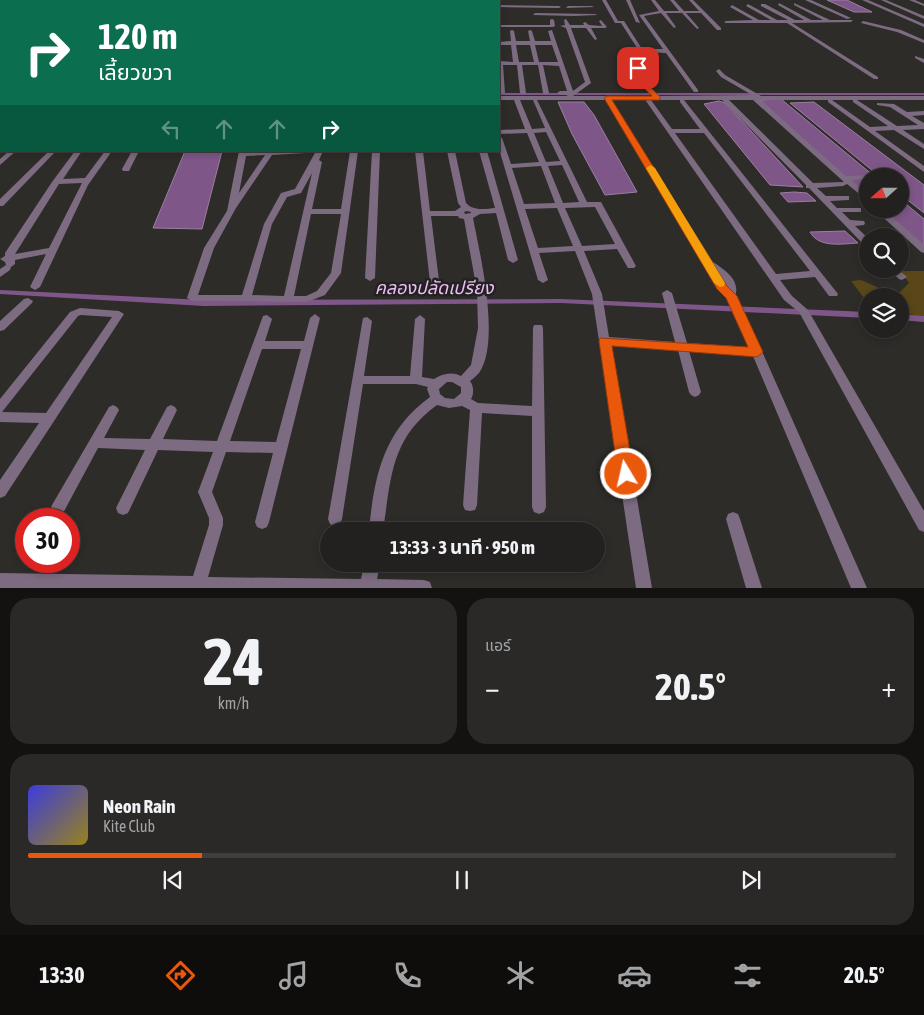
<!DOCTYPE html>
<html lang="th">
<head>
<meta charset="utf-8">
<style>
	body { margin:0; font-family:"Asap Condensed","Noto Sans Thai",sans-serif; background:#2a2928; color:#f1f3f6; height:100vh; display:flex; flex-direction:column; font-size:19px; white-space:nowrap }
	* { box-sizing:border-box; margin:0 }
	p { font-size:16px; color:#a2a3a4 }
	.icon { flex:none; width:28px; height:28px; fill:none; stroke:currentColor; stroke-width:2; stroke-linecap:round; stroke-linejoin:round }
	.map { position:relative; height:588px; overflow:hidden }
	.details { display:flex; flex-direction:column; gap:10px; padding:10px; background:#131211; flex:1 }
	.details>* { flex:none }
	.top-card { position:absolute; left:0px; top:0px; width:500px; height:152px; box-shadow:0 2px 8px #0003,0 0 0 1px #3f3e3d; background:#0b6e4f; color:#fff; overflow:hidden }
	.needle { width:32px; rotate:249deg }
	.fabs { position:absolute; left:859px; top:168px; display:grid; gap:10px }
	.fabs a { display:grid; place-items:center; width:50px; height:50px; border-radius:50%; background:#22211f; box-shadow:0 2px 8px #0003,0 0 0 1px #3f3e3d; font-size:25px }
	.speed { position:absolute; left:15px; top:508px; display:flex; gap:10px; font-size:25px; font-weight:700; text-align:center }
	.speed>* { display:grid; place-content:center; width:65px; height:65px; border-radius:50%; background:#22211f; box-shadow:0 2px 8px #0003,0 0 0 1px #3f3e3d; line-height:1 }
	.speed .limit { border:8px solid #d22; background:#fff; color:#111 }
	.pin { position:absolute; display:grid; place-items:center; width:42px; height:42px; color:#fff; margin:-21px; border-radius:10px; box-shadow:0 2px 8px #0006 }
	.me { position:absolute; width:55px; margin:-28px; rotate:351deg; stroke-linejoin:round; filter:drop-shadow(0 0 4px #0008) }
	.turn { display:flex; align-items:center; gap:18px; height:105px; padding:0 15px; font-size:22px }
	.turn .icon { width:65px; height:65px; stroke-width:2.5 }
	.turn b { display:block; font-size:35px; line-height:42px }
	.lanes { display:flex; align-items:center; height:48px; padding:0 15px; background:#0003; justify-content:center; gap:25px; direction:ltr }
	.lanes .off { opacity:.35 }
	.big { font-size:38px; font-weight:700; line-height:1.1 }
	.details .widget { flex:1; display:flex; flex-direction:column; justify-content:center; gap:8px; min-width:0; padding:0 18px; border-radius:20px; background:#2a2928 }
	.details .dial { align-items:center; gap:0 }
	.dial b { font-size:65px; line-height:1 }
	.song { display:flex; align-items:center; gap:15px }
	.cover { width:60px; height:60px; border-radius:8px; background:linear-gradient(135deg,hsl(240 70% 55%),hsl(50 70% 35%)) }
	.played { height:5px; border-radius:2px; background:linear-gradient(90deg,#ea580c 20%,#3f3e3d 20%) }
	.keys { display:flex; justify-content:space-around; direction:ltr }
	.heat { display:flex; justify-content:space-between; align-items:center; font-size:28px; direction:ltr }
	.details .tiles { flex:1; display:grid; gap:10px; grid-template-columns:1fr 1fr }
	.widget:last-child { grid-column:span 2 }
	.trip { position:absolute; left:320px; top:522px; width:285px; height:50px; border-radius:25px; background:#22211f; box-shadow:0 2px 8px #0003,0 0 0 1px #3f3e3d; font-weight:700; line-height:50px; text-align:center }
	.dock { display:flex; height:80px; justify-content:space-around; align-items:center; background:#0e0d0c; color:#a2a3a4 }
	.dock .icon { width:35px; height:35px }
	.dock .selected { color:#ea580c }
	.dock b { font-size:22px; color:#f1f3f6 }
	.map>svg:first-child { display:block }
	.green { fill:#5a4719 }
	.water { fill:#7e5688; stroke:#9b7fa2 }
	.lines { fill:none; stroke-linecap:round; stroke-linejoin:round }
	.canal { fill:#7e5688; fill-rule:evenodd }
	.minor { fill:#7d6b81; fill-rule:evenodd }
	.route { fill:#ea580c; stroke:#983908 }
	.slow { fill:#f59e0b }
	.labels { text-anchor:middle; dominant-baseline:central; stroke-width:5; stroke-linejoin:round; paint-order:stroke }
	.water-label { font-size:18px; font-style:italic; fill:#ecbcf8; stroke:#232220 }
</style>
</head>
<body>
<div class="map">
<svg width="924" height="588" viewBox="0 0 924 588">
	<rect width="100%" height="100%" fill="#2d2c29"/>
	<g class="green">
		<polygon points="901,271 924,271 924,317 900,312 900,296 896,296 909,283"/>
		<polygon points="861,280 877,287 884,296 868,296 867,302 851,281"/>
	</g>
	<g class="water">
		<polygon points="827,0 847,0 872,12 854,12"/>
		<polygon points="781,99 874,176 868,176 867,197 760,100"/>
		<polygon points="719,101 725,103 803,187 770,185 704,104"/>
		<polygon points="558,102 584,102 594,115 637,192 605,195 572,134"/>
		<polygon points="814,102 924,185 924,213 900,194 900,176 879,176 790,103"/>
		<polygon points="185,151 222,151 202,229 153,228"/>
		<polygon points="794,192 807,193 816,201 788,202 780,193"/>
		<polygon points="900,199 924,219 924,247 881,209 900,209"/>
		<path d="M845,231l13,12c-17,1 -39,5 -48,-11z"/>
	</g>
	<g class="lines">
		<g class="canal">
			<rect x="0" y="69" width="1" height="2"/>
			<rect x="499" y="93" width="425" height="2"/>
			<polygon points="0,290 204,300 561,299 868,312 868,318 561,303 204,306 0,294"/>
			<polygon points="900,314 924,316 924,322 900,320"/>
		</g>
		<g class="minor">
			<polygon points="426,0 448,0 449,1 428,1"/>
			<polygon points="602,0 606,0 618,21 624,21 642,49 663,49 639,15 659,11 651,0 655,0 664,11 679,11 670,0 674,0 684,11 699,11 689,0 693,0 721,28 721,30 717,30 701,13 686,13 699,28 697,29 682,13 666,13 676,27 674,28 661,13 644,16 698,90 698,92 694,92 666,53 644,52 659,73 654,74 621,23 615,23"/>
			<polygon points="626,0 630,0 640,23 636,22"/>
			<polygon points="805,0 811,0 851,18 847,19"/>
			<polygon points="862,0 868,0 924,24 924,27"/>
			<polygon points="881,0 886,0 924,16 924,19"/>
			<polygon points="909,0 915,0 924,4 924,6"/>
			<polygon points="779,3 811,20 823,20 794,5 794,3 830,20 853,20 851,22 792,23 878,77 878,79 874,79 787,23 726,23 724,22 726,21 753,20 730,7 732,5 759,20 771,20 746,6 748,4 777,20 788,20 761,6 761,4 765,4 795,20 804,20 778,5"/>
			<polygon points="499,5 559,6 561,7 559,8 499,7"/>
			<polygon points="568,6 592,6 594,7 566,8"/>
			<rect x="0" y="13" width="1" height="2"/>
			<polygon points="535,13 595,14 597,15 574,16 533,15"/>
			<polygon points="552,19 554,20 555,26 553,27 499,27 499,25 550,25 550,20"/>
			<path d="M566,19l4,6h14l-1,-2 2,-1 4,3 13,1 -3,-5 2,-1 6,7 -2,1h-14l6,11 -2,1 -9,-12h-15l20,55 -18,13h79l-10,-10 -7,-18 3,-2 3,2 7,17 12,11 92,-1 -31,-18 -5,-6 3,-2 6,6 36,21h163v4h-67l40,26 21,-1 -28,-18 -13,-2v-2l17,1 13,8 17,-1v4l-12,1 12,7v6l-21,1 21,14v5l-30,-19 -19,1 49,35v6l-96,-70v-2h-68l86,76 25,-1 -3,1v3l-17,1 17,14v7l-21,-17 -4,2 -26,2 9,8h23v4l-19,1 7,7h24v4h-19l8,8 14,1 1,2 -1,2 -9,1 13,12v9l-3,-1 -56,-58h-3v-3l-84,-85h-38l154,194 -1,2h-8l-14,-19 -35,3 12,16 16,14 116,201v21l-5,-2 -120,-218 -15,-12 -138,-199 1,-1h-36l102,162c12,8 28,18 22,35l10,16 122,275h-16l-98,-232 -64,-5 12,41 -2,3 -4,2 -4,-2 -2,-3 -11,-42 -67,-5 41,243h-16l-44,-294 -17,-43 -36,2 9,27 -5,3 -5,-3 -39,-131v-13l3,2 9,26 28,-2 -12,-29 -28,1v-4l26,-1 -11,-29h-15v-4h67l2,-1h-8l-3,-2 3,-2h7l-8,-25 -16,-1 6,28 -3,2 -3,-2 -5,-28h-16l4,28 -3,2 -3,-2 -3,-28h-14l2,28 -5,1 -1,-33 14,1 -2,-17h-12v-3l12,-1 -1,-10 2,-1 2,1 2,10h14l-2,-10 2,-1 2,1 3,10h16l-3,-10 4,-1 21,61 12,-9 -19,-54 -6,-2 5,-1 -1,-5zM516,45h14l4,17h-15zM535,45h17l6,17h-19zM520,100h13l12,28 -13,1zM537,100h68l130,213 14,34 -62,-4 -15,-50 -5,-3 -5,3 13,49 -66,-5 -7,-43 -18,-43 33,-2 11,19h6l2,-2 -35,-64h-14zM651,100h29v2l20,27h-28zM729,100h24l91,82 -31,1zM832,100h21v2l35,24 -18,1zM546,132l14,29 -14,1 -12,-29zM675,133h29l106,138 -34,3zM562,165l17,37 -16,1 -15,-37zM541,166l14,37 -31,1 -12,-36zM595,207l20,37 -33,2 -17,-38zM557,208l16,38 -35,2 -13,-39z"/>
			<polygon points="863,21 901,30 924,40 924,43 897,32 861,23"/>
			<rect x="0" y="56" width="1" height="4"/>
			<polygon points="915,56 924,59 924,63 915,58"/>
			<rect x="0" y="72" width="1" height="4"/>
			<polygon points="9,151 16,151 0,165 0,159"/>
			<polygon points="49,151 56,151 3,206 0,206 0,199"/>
			<path d="M75,151h7l-19,28 22,-1 20,-27h7l-24,34 -48,102 -5,3 -5,-3 16,-33 -31,6v4l-4,3 -1,3 -10,7v-8l6,-4 -1,-3 -5,-3 5,-3v-3l47,-71zM82,183l-33,65 -34,6 44,-70z"/>
			<polygon points="132,151 139,151 129,171 123,171 122,169"/>
			<path d="M239,151h70l-3,2 -34,2 -36,53 -22,40 -16,47h44l22,-71 17,-31 14,-4 21,-38h7l-4,9 3,2 -10,47h29l9,-58h8l-17,122 -16,22 -18,7 -115,-1 -5,-3 17,-50 23,-37zM265,155l-26,38 7,-37zM312,173l-28,123 -32,-1 20,-71 15,-27 14,-4zM311,214h30l-10,59 -14,18 -11,5h-12z"/>
			<polygon points="372,151 380,151 375,278 370,281 365,278"/>
			<path d="M415,151h8l7,60h25l6,-4 -3,-4 -11,-52h8l11,52c7,8 19,6 29,5l-16,-57h8l31,109 -5,3 -5,-3 -12,-47 -16,1 -7,4c7,36 28,124 6,155 -3,3 -6,6 -9,8 4,5 4,13 1,18l7,4 54,3 1,-78 1,-3h8l1,3 3,179 -2,5 -5,2 -5,-2 -2,-5v-91l-50,-3 -5,92 -2,5 -5,1 -5,-1 -2,-5 7,-95 -8,-4 -13,2 -12,-3c-47,34 -46,74 -54,126h-14c5,-54 14,-100 61,-134l-3,-8 1,-2 -12,-3h-53l-21,135 -2,5 -5,2 -5,-2 -2,-5 35,-201 4,-1 5,4 -8,55h46l5,-57 5,-4 5,4 -3,58 12,2c8,-5 18,-8 27,-3l10,-11 7,-37 -1,-37 -13,-72 -5,-1 -1,-2h-27l9,73 -1,2h-8zM467,211l4,1v1l-6,1 -1,-2zM447,382h5l9,5v6l-7,6 -9,-1 -5,-4 -1,-5z"/>
			<polygon points="874,209 883,209 924,245 924,253 921,252"/>
			<polygon points="888,269 898,269 907,277 902,280 899,279"/>
			<polygon points="28,298 33,301 32,303 4,330 0,331 0,321 24,299"/>
			<path d="M80,308l39,3 5,3 -119,182 -5,2v-18l39,-57 -39,-1v-23l70,-87zM81,315l31,2 -66,96 -44,-1 76,-96z"/>
			<path d="M315,314l5,4 -51,204 -2,5 -5,2 -5,-2 -2,-5 18,-69 -47,-1 -14,40 11,26v7l-15,52 153,2 3,-15h16l-3,15 47,1 6,2 2,6h-432v-15l193,3 16,-51v-7l-11,-26 15,-40 -55,-2 -30,63 -5,2 -5,-2 -2,-5 29,-58 -47,-2 -36,67 -5,2 -5,-2 -2,-5 2,-5 57,-98 4,-2 4,2 2,3 -15,28 46,1 17,-32 4,-2 4,2 2,3 -14,29 54,2 46,-125 4,-1 5,4 -7,22h39l6,-23zM262,349h39l-25,93 -46,-1z"/>
			<polygon points="733,512 738,514 740,519 762,588 746,588 726,519 728,514"/>
		</g>
	</g>
	<polygon class="route" points="638,66 641,68 648,85 660,97 660,100 612,100 727,286 737,296 763,352 757,357 612,346 634,474 632,479 626,481 621,479 618,474 599,341 600,338 748,347 726,298 717,289 604,98 607,96 652,96 642,86 635,68"/>
	<polygon class="slow" points="651,165 655,168 725,283 724,286 720,287 714,283 646,168"/>
	<g class="labels">
		<g class="water-label">
			<text x="434" y="287">คลองปลัดเปรียง</text>
		</g>
	</g>
</svg>
<div class="fabs">
<a><svg class="needle" viewBox="-14 -14 28 28"><path d="M0-13l5 13h-10z" fill="#e53935"/><path d="M0 13l5-13h-10z" fill="#a2a3a4"/></svg></a>
<a><svg class="icon" aria-label="search" viewBox="0 0 24 24"><circle cx="10" cy="10" r="6"/><path d="M15 15l6 6"/></svg></a>
<a><svg class="icon" aria-label="layers" viewBox="0 0 24 24"><path d="M12 4l9 5-9 5-9-5zM3 14l9 5 9-5"/></svg></a>
</div>
<div class="speed"><div class="limit">30</div></div>
<div class="pin" style="left:638px;top:68px;background:#d93025"><svg class="icon" aria-label="arrive" viewBox="0 0 24 24"><path d="M6 21V4h12l-3 4 3 4H6"/></svg></div>
<svg class="me" style="left:626px;top:474px" viewBox="-20 -20 40 40"><circle r="17" fill="#ea580c" stroke="#fff" stroke-width="3"/><path d="M0-11L8 9 0 5-8 9z" fill="#fff"/></svg>
<div class="trip">13:33 · 3 นาที · 950 m</div>
<div class="top-card">
<div class="turn"><svg class="icon" aria-label="right" viewBox="0 0 24 24"><path d="M7 20v-9h11M14 6l5 5-5 5"/></svg><div><b>120 m</b>เลี้ยวขวา</div></div>
<div class="lanes"><svg class="icon off" aria-label="left" viewBox="0 0 24 24"><path d="M17 20v-9H6M10 6l-5 5 5 5"/></svg><svg class="icon off" aria-label="ahead" viewBox="0 0 24 24"><path d="M12 20V5M6 11l6-6 6 6"/></svg><svg class="icon off" aria-label="ahead" viewBox="0 0 24 24"><path d="M12 20V5M6 11l6-6 6 6"/></svg><svg class="icon" aria-label="right" viewBox="0 0 24 24"><path d="M7 20v-9h11M14 6l5 5-5 5"/></svg></div>
</div>
</div>
<section class="details">
<div class="tiles">
<div class="widget dial"><b>24</b><p>km/h</p></div>
<div class="widget"><p>แอร์</p>
<div class="heat"><a>−</a><b class="big">20.5°</b><a>+</a></div>
</div>
<div class="widget">
<div class="song"><i class="cover"></i><div><b>Neon Rain</b><p>Kite Club</p></div></div>
<div class="played"></div>
<div class="keys"><svg class="icon" aria-label="previous" viewBox="0 0 24 24"><path d="M18 5L8 12l10 7zM5 5v14"/></svg><svg class="icon" aria-label="pause" viewBox="0 0 24 24"><path d="M8 5v14M16 5v14"/></svg><svg class="icon" aria-label="next" viewBox="0 0 24 24"><path d="M6 5l10 7-10 7zM19 5v14"/></svg></div>
</div>
</div>
</section>
<nav class="dock">
<b>13:30</b>
<svg class="icon selected" aria-label="directions" viewBox="0 0 24 24"><path d="M12 3l9 9-9 9-9-9zM9 14v-3h6M13 9l2 2-2 2"/></svg>
<svg class="icon" aria-label="music" viewBox="0 0 24 24"><path d="M9 18V5l10-2v13"/><circle cx="6" cy="18" r="3"/><circle cx="16" cy="16" r="3"/></svg>
<svg class="icon" aria-label="phone" viewBox="0 0 24 24"><path d="M5 4h4l2 5-3 2q2 4 5 5l2-3 5 2v4C11 20 4 13 5 4z"/></svg>
<svg class="icon" aria-label="climate" viewBox="0 0 24 24"><path d="M12 3v18M4 7l16 10M4 17L20 7"/></svg>
<svg class="icon" aria-label="car" viewBox="0 0 24 24"><path d="M5 17H2v-5l4-1 3-4h7l3 4 3 1v5h-3M9 17h6M6 11h13"/><circle cx="7" cy="17" r="2"/><circle cx="17" cy="17" r="2"/></svg>
<svg class="icon" aria-label="filters" viewBox="0 0 24 24"><path d="M4 7h16M4 17h16"/><circle cx="9" cy="7" r="2"/><circle cx="15" cy="17" r="2"/></svg>
<b>20.5°</b>
</nav>
</body>
</html>
